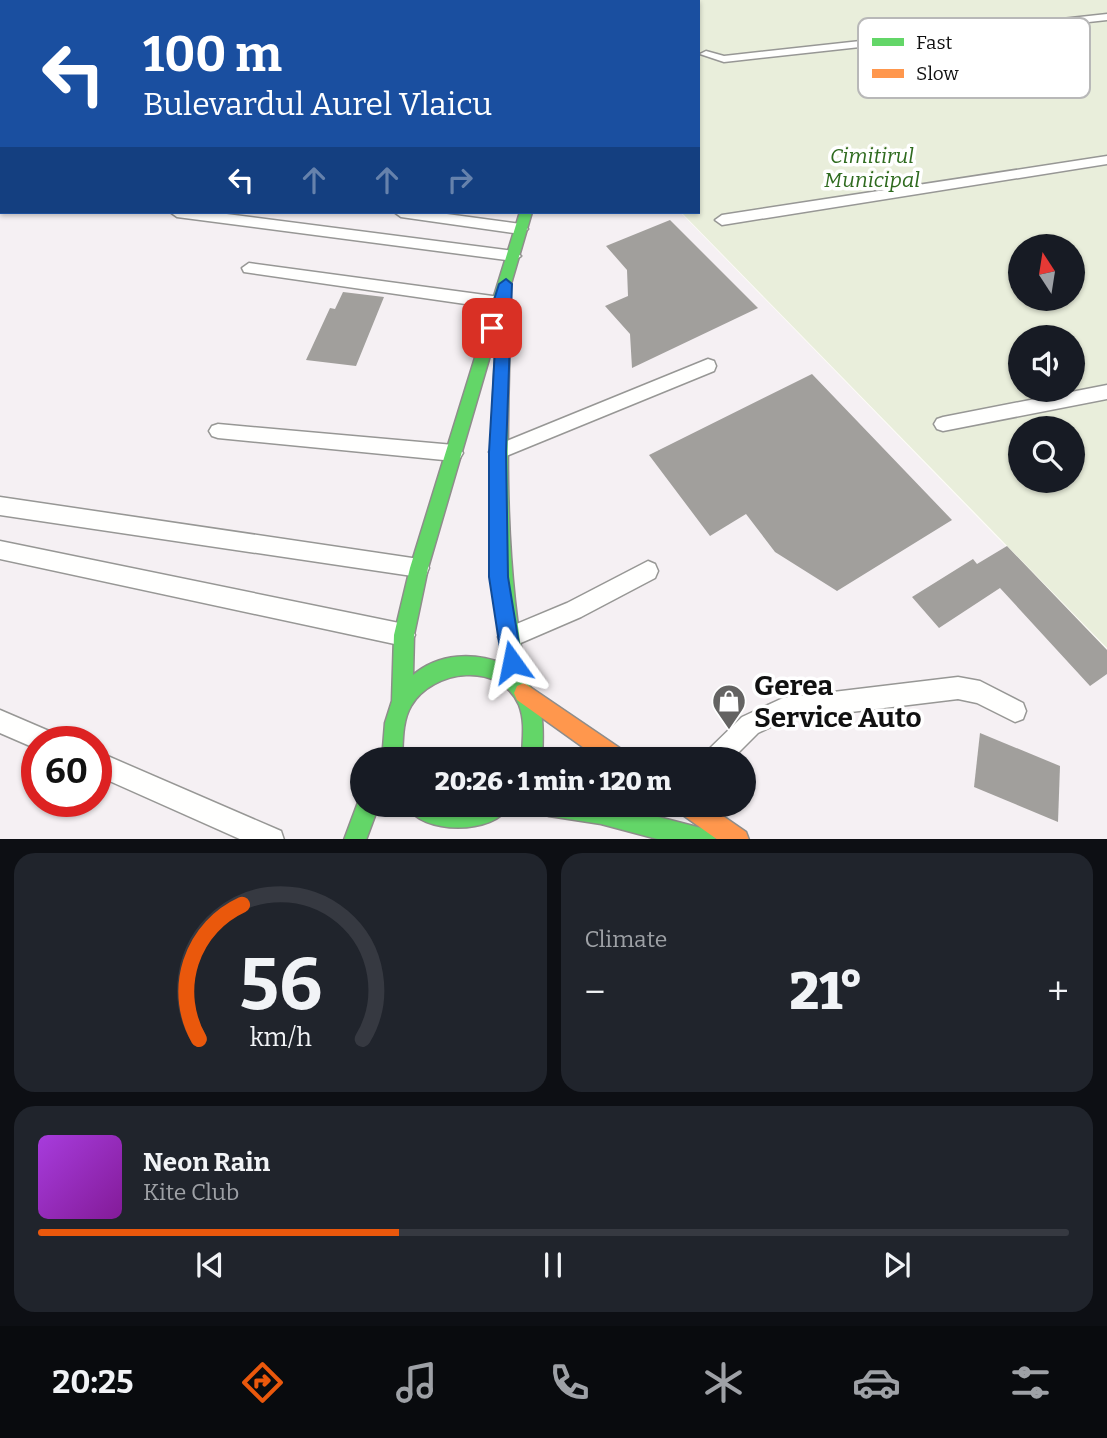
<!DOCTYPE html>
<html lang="en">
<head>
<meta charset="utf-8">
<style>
	body { margin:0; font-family:Bitter,serif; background:#20242c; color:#f1f3f6; height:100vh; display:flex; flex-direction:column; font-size:26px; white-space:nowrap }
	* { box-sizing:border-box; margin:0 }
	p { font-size:23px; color:#9ea1a6 }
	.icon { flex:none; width:38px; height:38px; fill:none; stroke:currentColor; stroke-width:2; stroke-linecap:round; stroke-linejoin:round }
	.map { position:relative; height:839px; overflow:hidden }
	.side { display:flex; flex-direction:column; gap:14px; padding:14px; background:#0d0f14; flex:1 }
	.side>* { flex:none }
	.banner { position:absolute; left:0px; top:0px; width:700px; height:214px; box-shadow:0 2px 5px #0004; background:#1a4fa0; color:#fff; overflow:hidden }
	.needle { width:46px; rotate:348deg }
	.controls { position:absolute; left:1008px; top:234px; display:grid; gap:14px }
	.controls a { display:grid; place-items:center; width:77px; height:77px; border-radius:50%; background:#171b24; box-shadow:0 2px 5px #0004; font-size:35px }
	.speed { position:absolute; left:21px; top:726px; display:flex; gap:14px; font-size:35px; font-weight:700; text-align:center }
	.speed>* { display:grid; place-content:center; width:91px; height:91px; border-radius:50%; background:#171b24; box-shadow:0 2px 5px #0004; line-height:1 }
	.speed .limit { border:10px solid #d22; background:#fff; color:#111 }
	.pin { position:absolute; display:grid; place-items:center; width:60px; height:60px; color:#fff; margin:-30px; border-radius:14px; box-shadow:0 4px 10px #0006 }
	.me { position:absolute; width:77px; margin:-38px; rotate:348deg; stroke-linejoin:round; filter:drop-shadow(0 0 5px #0008) }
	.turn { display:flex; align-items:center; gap:24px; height:147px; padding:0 28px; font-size:32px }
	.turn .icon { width:91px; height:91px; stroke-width:2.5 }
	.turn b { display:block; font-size:49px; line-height:60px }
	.lanes { display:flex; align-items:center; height:66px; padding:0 28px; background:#0003; justify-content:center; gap:35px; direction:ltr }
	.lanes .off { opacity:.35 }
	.big { font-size:52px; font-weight:800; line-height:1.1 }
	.side .tile { flex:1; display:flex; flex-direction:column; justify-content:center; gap:10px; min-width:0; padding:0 24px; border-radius:21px; background:#20242c }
	.side .dial { align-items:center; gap:0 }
	.dial svg { height:182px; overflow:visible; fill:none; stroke:#363941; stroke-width:7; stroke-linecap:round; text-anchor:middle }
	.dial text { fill:#f1f3f6; stroke:none }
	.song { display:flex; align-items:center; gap:21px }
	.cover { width:84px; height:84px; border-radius:10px; background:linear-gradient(135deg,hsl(280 70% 55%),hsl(290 70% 35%)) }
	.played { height:7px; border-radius:4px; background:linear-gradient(90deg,#ea580c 35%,#363941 35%) }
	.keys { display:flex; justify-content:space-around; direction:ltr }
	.heat { display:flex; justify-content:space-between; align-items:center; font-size:38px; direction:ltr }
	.side .tiles { flex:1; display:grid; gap:14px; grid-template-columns:1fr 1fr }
	.tile:last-child { grid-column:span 2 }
	.trip { position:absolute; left:350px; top:747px; width:406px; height:70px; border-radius:35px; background:#171b24; box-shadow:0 2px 5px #0004; font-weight:800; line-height:70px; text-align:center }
	.tabs { display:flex; height:112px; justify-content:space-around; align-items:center; background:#090b0e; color:#9ea1a6 }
	.tabs .icon { width:49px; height:49px }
	.tabs .on { color:#ea580c }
	.tabs b { font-size:32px; color:#f1f3f6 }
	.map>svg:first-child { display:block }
	.industrial { fill:#f5f0f3; fill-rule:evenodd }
	.cemetery { fill:#e9eedb; fill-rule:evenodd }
	.building { fill:#a19f9c }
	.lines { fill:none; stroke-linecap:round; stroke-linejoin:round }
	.lane-casing { stroke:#979795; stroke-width:3 }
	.fast-casing { stroke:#8e8d8b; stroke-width:3 }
	.slow-casing { stroke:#8e8d8b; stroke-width:3 }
	.lane { fill:#fffffe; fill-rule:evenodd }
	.fast { fill:#63d668; fill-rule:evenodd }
	.slow { fill:#ff974d; fill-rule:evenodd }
	.route { fill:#1a73e8; stroke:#114b97; stroke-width:2 }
	.labels { text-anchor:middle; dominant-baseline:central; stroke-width:7; stroke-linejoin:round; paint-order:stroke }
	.far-park-label { font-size:21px; font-style:italic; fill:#2f6b1f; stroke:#fff }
	.near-poi-label { font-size:28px; font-weight:bold; fill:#111; stroke:#fff; text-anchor:start }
	.key { fill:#fff; stroke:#b8b8b8; stroke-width:2 }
	.key-label { font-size:19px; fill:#111 }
</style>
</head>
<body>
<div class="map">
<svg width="1107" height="840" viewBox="0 0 1107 840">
	<rect width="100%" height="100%" fill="#fdfcf7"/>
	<path class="industrial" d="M0,0h601l-599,2v210h678l427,438v189h-1107zM37,742h59v60h-59zM362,760h382v45h-382z"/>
	<path class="cemetery" d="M687,0h420v648l-426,-436h17v-210zM1020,247h53v52h-53zM1020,338h53v52h-53zM1020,429h53v52h-53z"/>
	<g class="building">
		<polygon points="670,220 758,308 632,368 630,334 605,306 628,296 627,270 606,246"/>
		<polygon points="343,292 384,297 356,366 306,360 330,308 335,309"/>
		<polygon points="812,374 952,520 837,591 775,552 746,514 710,536 649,455"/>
		<polygon points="1007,546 1107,650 1107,674 1090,686 1000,588 939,628 912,597 973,559 977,564"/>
		<polygon points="980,733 1060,766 1058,822 974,787"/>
	</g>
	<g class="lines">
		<g class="lane-casing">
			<g id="lane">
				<polygon points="1107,14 1107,20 724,62 700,54 706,51 724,56"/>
				<rect x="0" y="151" width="2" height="8"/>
				<polygon points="1107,156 1107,164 722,225 715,220 722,215"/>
				<polygon points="170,212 211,212 514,251 521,256 514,261 177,217"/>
				<polygon points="394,212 432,212 521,224 528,229 521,234 401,217"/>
				<polygon points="249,263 500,297 508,303 500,309 244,272 242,268"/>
				<polygon points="708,359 714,361 716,366 714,371 504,457 498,460 492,457 489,452 492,447"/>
				<polygon points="1107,385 1107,399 943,431 937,429 934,424 937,419 943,417"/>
				<polygon points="218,424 454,445 460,448 463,453 460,458 454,461 218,438 212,436 209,431 212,426"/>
				<polygon points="0,497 419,559 426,561 429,568 426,575 419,577 0,515"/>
				<polygon points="0,541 404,624 411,628 415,635 411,642 404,646 0,559"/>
				<polygon points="648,561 655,564 658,571 655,578 581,617 509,648 502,644 498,637 502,630 567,603"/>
				<polygon points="958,677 980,681 1023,703 1026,711 1023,719 1015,722 977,703 958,699 785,720 758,733 731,760 703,760 706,752 742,717 783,698"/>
				<polygon points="0,710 56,734 59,742 37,742 37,749 0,733"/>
				<polygon points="96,751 281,831 284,840 242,840 96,775"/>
			</g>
		</g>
		<g class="fast-casing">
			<g id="fast">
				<polygon points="577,0 587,0 576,2"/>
				<path d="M520,212h12l-104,356 -14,67 -1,40c26,-22 61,-23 91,-11 -19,-107 -14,-217 -8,-325l7,-6 7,6c-4,116 -5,229 17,343 19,24 16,50 15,78h-20c0,-19 4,-37 -3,-55 -19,-44 -86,-36 -108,1 -9,15 -8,36 -9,54h-20l3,-37 7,-22 2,-66 16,-67z"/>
				<polygon points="360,797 362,797 362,805 379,805 366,840 344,840"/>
				<path d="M407,805h102c-12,30 -90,30 -102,0z"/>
				<polygon points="538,805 612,805 705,829 713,832 716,840 661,840 601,824 549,816 541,813"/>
			</g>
		</g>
		<g class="slow-casing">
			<g id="slow">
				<polygon points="524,683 627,753 630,760 601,760 517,700 514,693 517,686"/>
				<polygon points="677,805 707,805 746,832 749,840 718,840 680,813"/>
			</g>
		</g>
		<use href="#lane" class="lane"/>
		<use href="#fast" class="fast"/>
		<use href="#slow" class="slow"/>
	</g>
	<polygon class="route" points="506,279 512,284 506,452 508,577 522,662 519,669 512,672 505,669 502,662 489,577 489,452 496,332 487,332 485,328 499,284"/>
	<defs>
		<g id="shop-pin" transform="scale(1.75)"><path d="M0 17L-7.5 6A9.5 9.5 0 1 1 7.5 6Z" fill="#646362" stroke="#fff"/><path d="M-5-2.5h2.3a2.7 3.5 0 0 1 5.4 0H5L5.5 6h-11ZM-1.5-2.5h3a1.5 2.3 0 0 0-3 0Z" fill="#fff"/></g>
	</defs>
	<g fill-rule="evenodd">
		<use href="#shop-pin" x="729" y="701"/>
	</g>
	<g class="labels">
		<g class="far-park-label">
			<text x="872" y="156">Cimitirul<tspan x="872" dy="24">Municipal</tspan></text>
		</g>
		<g class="near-poi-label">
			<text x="754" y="685">Gerea<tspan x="754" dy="32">Service Auto</tspan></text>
		</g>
	</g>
	<rect x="858" y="18" width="232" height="80" rx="10" class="key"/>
	<rect x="872" y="38" width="32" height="8" fill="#63d668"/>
	<rect x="872" y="69" width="32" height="9" fill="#ff974d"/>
	<g class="key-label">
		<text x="916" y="49">Fast</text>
		<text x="916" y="80">Slow</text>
	</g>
</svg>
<div class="controls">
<a><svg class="needle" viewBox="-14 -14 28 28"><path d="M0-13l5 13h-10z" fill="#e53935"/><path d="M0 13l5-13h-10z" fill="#9ea1a6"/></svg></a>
<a><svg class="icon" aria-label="sound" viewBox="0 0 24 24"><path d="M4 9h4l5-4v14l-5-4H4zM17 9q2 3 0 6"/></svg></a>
<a><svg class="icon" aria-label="search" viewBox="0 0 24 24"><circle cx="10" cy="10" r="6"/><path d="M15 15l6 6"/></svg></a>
</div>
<div class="speed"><div class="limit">60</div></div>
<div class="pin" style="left:492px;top:328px;background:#d93025"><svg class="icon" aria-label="arrive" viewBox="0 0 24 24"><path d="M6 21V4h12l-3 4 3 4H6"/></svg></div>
<svg class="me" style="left:512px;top:662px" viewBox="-20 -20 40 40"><path d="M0-17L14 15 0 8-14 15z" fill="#1a73e8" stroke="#fff" stroke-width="4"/></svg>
<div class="trip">20:26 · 1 min · 120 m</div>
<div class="banner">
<div class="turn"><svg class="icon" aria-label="left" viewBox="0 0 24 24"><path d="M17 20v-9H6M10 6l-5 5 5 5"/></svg><div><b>100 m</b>Bulevardul Aurel Vlaicu</div></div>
<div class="lanes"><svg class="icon" aria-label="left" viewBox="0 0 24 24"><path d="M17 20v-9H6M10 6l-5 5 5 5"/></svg><svg class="icon off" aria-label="ahead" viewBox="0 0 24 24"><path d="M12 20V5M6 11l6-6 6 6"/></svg><svg class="icon off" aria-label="ahead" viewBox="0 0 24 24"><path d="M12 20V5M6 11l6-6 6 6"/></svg><svg class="icon off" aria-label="right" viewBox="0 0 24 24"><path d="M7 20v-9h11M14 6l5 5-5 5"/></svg></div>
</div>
</div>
<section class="side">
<div class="tiles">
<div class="tile dial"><svg viewBox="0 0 100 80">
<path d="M14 69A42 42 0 1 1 86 69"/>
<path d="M14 69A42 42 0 0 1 33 10" stroke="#ea580c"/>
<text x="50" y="56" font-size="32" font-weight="700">56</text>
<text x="50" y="72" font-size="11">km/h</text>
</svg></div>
<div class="tile"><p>Climate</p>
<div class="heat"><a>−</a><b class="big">21°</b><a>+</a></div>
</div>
<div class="tile">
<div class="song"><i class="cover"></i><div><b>Neon Rain</b><p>Kite Club</p></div></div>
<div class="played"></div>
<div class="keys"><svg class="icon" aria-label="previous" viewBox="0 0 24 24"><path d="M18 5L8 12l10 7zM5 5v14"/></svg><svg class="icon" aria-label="pause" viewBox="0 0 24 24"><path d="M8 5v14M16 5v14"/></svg><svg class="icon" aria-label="next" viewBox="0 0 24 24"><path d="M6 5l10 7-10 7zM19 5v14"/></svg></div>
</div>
</div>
</section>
<nav class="tabs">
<b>20:25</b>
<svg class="icon on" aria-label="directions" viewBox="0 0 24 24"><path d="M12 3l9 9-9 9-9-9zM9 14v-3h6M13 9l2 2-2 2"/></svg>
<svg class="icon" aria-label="music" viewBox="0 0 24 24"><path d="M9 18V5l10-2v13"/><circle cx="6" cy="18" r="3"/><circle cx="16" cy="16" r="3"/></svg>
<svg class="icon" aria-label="phone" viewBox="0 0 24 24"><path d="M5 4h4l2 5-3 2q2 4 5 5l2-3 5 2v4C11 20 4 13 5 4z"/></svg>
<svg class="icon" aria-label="climate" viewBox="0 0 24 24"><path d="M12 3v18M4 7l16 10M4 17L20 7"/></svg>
<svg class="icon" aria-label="car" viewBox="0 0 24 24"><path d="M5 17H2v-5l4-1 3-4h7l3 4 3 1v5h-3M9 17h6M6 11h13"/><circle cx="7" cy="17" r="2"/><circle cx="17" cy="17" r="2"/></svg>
<svg class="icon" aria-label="filters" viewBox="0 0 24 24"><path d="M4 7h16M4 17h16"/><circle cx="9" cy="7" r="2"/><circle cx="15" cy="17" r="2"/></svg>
</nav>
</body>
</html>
